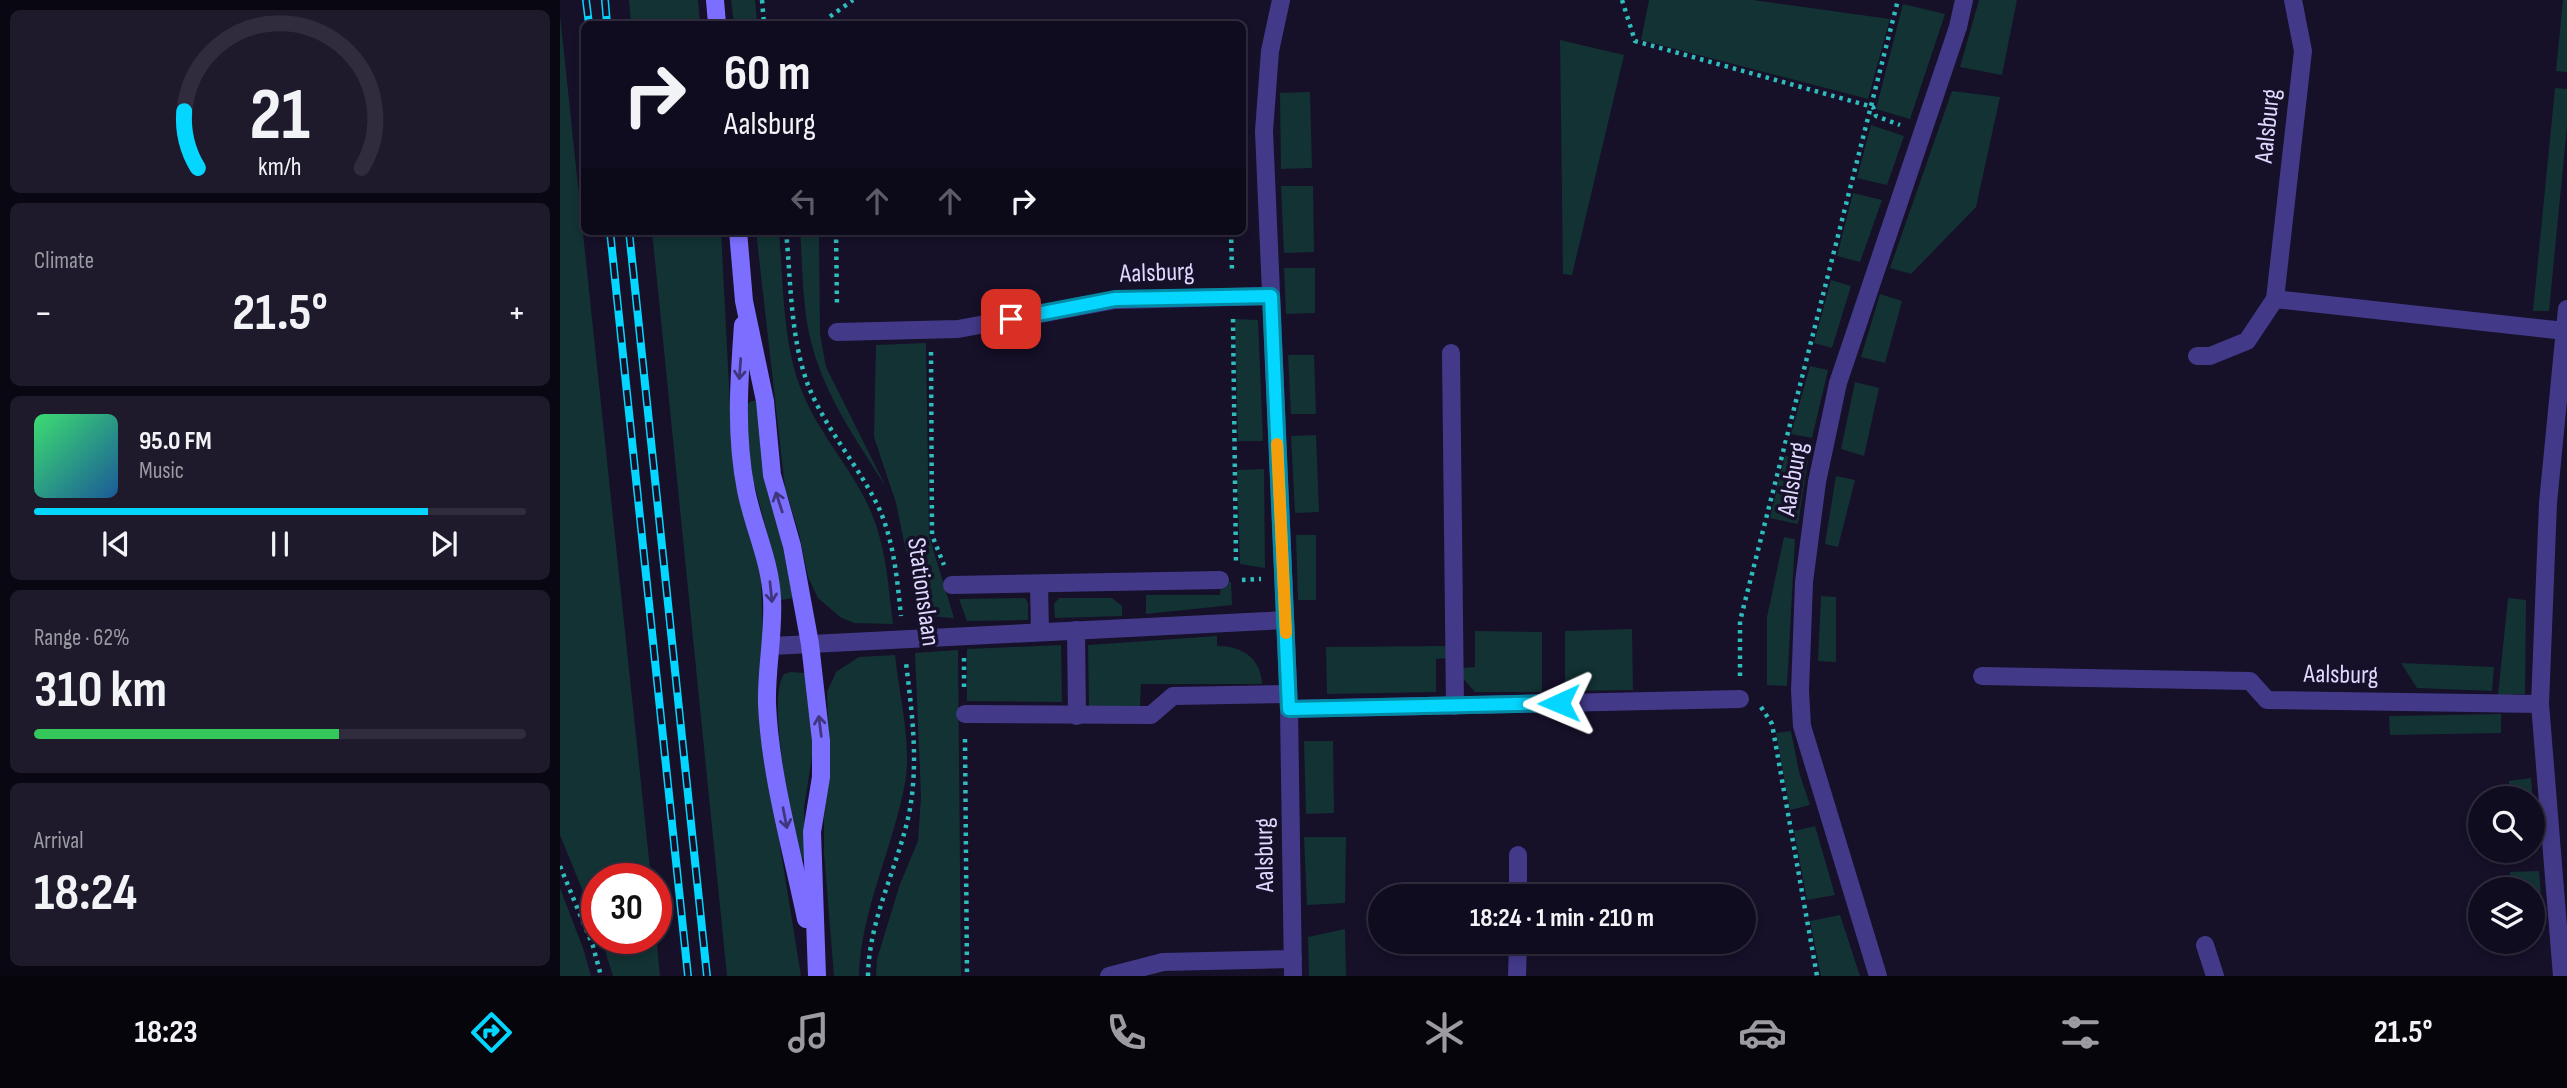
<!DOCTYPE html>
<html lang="en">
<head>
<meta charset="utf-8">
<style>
	body { margin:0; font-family:"Sofia Sans Condensed",sans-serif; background:#1e1a2c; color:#f1f3f6; height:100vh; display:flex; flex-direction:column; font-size:26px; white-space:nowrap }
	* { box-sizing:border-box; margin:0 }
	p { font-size:23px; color:#9c9ba4 }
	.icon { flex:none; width:38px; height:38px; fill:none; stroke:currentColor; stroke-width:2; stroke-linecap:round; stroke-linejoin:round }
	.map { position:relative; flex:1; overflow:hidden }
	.sheet { display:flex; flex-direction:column; gap:10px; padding:10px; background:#090711; width:560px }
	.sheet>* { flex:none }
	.top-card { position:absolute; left:21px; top:21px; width:665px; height:214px; border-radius:10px; box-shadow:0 4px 10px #0003,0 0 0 2px #302c3d; background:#100c1f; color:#f1f3f6; overflow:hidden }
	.controls { position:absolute; left:1908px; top:786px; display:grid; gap:14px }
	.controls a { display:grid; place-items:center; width:77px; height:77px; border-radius:50%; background:#100c1f; box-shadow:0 4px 10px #0003,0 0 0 2px #302c3d; font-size:35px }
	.speed { position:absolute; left:21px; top:863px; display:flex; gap:14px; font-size:35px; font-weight:700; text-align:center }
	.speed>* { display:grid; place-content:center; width:91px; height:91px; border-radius:50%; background:#100c1f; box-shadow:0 4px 10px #0003,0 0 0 2px #302c3d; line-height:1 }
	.speed .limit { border:10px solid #d22; background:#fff; color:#111 }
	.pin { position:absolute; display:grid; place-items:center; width:60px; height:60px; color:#fff; margin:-30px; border-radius:14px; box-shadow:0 4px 10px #0006 }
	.me { position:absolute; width:77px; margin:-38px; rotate:269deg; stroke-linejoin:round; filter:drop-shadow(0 0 5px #0008) }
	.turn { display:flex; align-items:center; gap:24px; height:147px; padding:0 28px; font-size:32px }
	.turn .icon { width:91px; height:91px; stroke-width:2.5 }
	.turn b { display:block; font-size:49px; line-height:60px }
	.lanes { display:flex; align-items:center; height:66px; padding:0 28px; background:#0003; justify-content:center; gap:35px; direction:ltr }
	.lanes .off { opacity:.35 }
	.big { font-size:52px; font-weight:700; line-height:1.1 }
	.sheet .card { flex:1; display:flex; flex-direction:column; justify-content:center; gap:10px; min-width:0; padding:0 24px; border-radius:10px; background:#1e1a2c }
	.sheet .dial { align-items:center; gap:0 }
	.dial svg { height:182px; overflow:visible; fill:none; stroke:#302c3d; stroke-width:7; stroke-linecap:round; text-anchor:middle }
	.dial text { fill:#f1f3f6; stroke:none }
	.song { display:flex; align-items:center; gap:21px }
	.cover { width:84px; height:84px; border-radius:10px; background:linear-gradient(135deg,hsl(140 70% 55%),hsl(210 70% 35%)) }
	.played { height:7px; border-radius:4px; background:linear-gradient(90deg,#04d6ff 80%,#302c3d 80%) }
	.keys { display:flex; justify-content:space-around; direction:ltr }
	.heat { display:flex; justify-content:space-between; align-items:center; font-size:38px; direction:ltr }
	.charge { height:10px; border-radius:5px; background:linear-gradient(90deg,#34c759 62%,#302c3d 0) }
	.trip { position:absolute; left:808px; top:884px; width:388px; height:70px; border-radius:35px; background:#100c1f; box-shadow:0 4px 10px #0003,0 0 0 2px #302c3d; font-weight:700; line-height:70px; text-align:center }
	.menu { display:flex; height:112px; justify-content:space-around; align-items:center; background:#06050c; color:#9c9ba4 }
	.menu .icon { width:49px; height:49px }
	.menu .current { color:#04d6ff }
	.menu b { font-size:32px; color:#f1f3f6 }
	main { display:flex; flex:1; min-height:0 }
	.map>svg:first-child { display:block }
	.green { fill:#133233 }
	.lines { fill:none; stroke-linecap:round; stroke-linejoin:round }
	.path { stroke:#2ebdbd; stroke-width:4.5; stroke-dasharray:3.5 5; stroke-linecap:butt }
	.lane { stroke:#423a89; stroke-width:18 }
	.street { stroke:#423a89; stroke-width:18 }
	.secondary { stroke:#7c6fff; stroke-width:18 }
	.rail-casing { stroke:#04d6ff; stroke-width:8 }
	.rail { stroke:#161029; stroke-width:5; stroke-dasharray:16; stroke-linecap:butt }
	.oneway { stroke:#3f367f }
	.route-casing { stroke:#038ba6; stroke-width:18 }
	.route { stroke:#04d6ff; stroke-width:12 }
	.slow { stroke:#f59e0b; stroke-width:12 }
	.labels { text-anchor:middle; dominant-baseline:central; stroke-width:7; stroke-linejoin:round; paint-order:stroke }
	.street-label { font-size:26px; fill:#dfd8ff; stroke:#161029 }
</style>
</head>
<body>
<main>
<section class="sheet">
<div class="card dial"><svg viewBox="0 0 100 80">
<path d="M14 69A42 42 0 1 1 86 69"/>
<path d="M14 69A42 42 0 0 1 8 44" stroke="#04d6ff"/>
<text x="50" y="56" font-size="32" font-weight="700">21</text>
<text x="50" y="72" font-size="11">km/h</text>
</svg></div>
<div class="card"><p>Climate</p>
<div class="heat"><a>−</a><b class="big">21.5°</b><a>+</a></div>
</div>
<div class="card">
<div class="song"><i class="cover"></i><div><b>95.0 FM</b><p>Music</p></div></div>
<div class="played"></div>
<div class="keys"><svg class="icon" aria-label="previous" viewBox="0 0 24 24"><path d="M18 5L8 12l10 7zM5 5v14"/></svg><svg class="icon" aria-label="pause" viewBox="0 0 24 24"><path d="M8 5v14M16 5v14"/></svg><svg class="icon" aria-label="next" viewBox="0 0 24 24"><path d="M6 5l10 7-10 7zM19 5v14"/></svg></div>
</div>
<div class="card"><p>Range · 62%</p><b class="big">310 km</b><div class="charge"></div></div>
<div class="card"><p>Arrival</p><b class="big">18:24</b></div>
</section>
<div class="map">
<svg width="2007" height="976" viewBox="0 0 2007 976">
	<rect width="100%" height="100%" fill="#161029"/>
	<g class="green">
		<polygon points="69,0 138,0 140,24 71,24"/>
		<polygon points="171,0 195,0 197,24 174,24"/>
		<polygon points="1089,0 1193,0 1330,19 1308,99 1081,40"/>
		<polygon points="1419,0 1457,0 1442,75 1400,67"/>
		<polygon points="2003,0 2007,0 2007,72 1996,71"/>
		<polygon points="1343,4 1385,14 1350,119 1316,109"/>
		<polygon points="0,15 91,878 37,878 37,926 0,835"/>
		<polygon points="1000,40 1064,55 1012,275 1003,274"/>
		<polygon points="1995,88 2007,89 2007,126 1989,311 1973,311"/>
		<polygon points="1392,91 1440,97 1416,207 1351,274 1330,268"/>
		<polygon points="750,92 752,168 721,169 720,93"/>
		<polygon points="1311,125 1344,136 1327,185 1297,178"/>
		<polygon points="721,186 753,186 754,252 724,253"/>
		<polygon points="1293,193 1322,200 1300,262 1277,256"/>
		<polygon points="92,231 161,231 172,444 201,578 203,639 199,681 200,722 241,976 167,976"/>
		<path d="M196,231h23c4,49 4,114 22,158 16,42 48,76 67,116 18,38 20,78 25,119l-39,-1 -14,-6 -22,-19 -10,-21 -9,-44 -14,-45z"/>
		<path d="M240,231h19l1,103 6,33 60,120c-27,-43 -59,-88 -73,-138 -11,-37 -10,-80 -13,-118z"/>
		<polygon points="724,268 755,268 755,313 726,314"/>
		<polygon points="1271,280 1291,286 1272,348 1254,343"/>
		<polygon points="1320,294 1342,301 1325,363 1301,357"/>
		<polygon points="675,319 698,320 703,441 678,441"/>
		<polygon points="366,343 369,536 394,618 366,616 357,604 336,503 314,437 316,345"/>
		<polygon points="728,355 754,355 756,414 731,414"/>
		<polygon points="1250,366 1268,370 1252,438 1231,434"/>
		<polygon points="1295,382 1319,388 1304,456 1281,449"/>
		<polygon points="192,401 197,401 198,403 207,491 217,520 233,598 221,600 219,596 215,562 194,483 189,452 186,405"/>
		<polygon points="756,435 759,512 735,513 731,436"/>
		<polygon points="1225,456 1248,460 1238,524 1210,518"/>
		<polygon points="704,469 705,568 680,564 677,470"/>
		<polygon points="1276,476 1295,480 1278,547 1265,544"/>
		<polygon points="736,535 756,535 756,600 738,600"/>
		<polygon points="1224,537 1235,539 1227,686 1207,685 1207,617"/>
		<polygon points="661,582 671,582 672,605 586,614 586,595 660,595"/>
		<polygon points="1261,596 1276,597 1276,662 1258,661"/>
		<polygon points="465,598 468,603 468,620 407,621 399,599"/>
		<polygon points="499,598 552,598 562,606 562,616 495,618 494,604"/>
		<polygon points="1948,598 1966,600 1965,694 1938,695"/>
		<polygon points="1072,629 1073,690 1005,691 1005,631"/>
		<polygon points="915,631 982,632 982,692 915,692 902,677 902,668 915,667"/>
		<path d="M657,636v10c25,0 44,12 45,38h-121l-1,23 -51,1 -1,-63z"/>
		<polygon points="501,645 502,702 407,701 407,649"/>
		<polygon points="888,646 889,658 876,659 876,692 767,694 766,647"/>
		<polygon points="398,650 401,976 316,976 317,959 340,884 358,841 361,797 355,653"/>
		<path d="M335,655c4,39 17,90 10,128 -12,66 -44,126 -46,193h-25l-10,-122v-37l6,-48 -3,-77 9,-20 23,-15z"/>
		<polygon points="1841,663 1934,667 1932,691 1857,688"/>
		<path d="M231,672l14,1 8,77 -9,58 2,50 -3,1 -4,-2c-6,-36 -33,-156 -15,-183z"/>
		<polygon points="1941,714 1941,733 1830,735 1829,716"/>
		<polygon points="1231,731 1239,772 1250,805 1230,810 1216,733"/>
		<polygon points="744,741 773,741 774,813 746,814"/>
		<polygon points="1971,778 1976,843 1972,843 1972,798 1949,798 1949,781"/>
		<polygon points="1255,826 1275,895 1247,900 1234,831"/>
		<polygon points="744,837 786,837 785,903 747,905"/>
		<polygon points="1979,871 1984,930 1972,932 1972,889 1950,889 1950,872"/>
		<polygon points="0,888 23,948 31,976 0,976"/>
		<polygon points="1280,915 1300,976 1261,976 1250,921"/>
		<polygon points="785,929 786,976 749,976 748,937"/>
		<polygon points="96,934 100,976 53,976 41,938 96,938"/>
	</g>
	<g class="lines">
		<g class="path">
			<polyline points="202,0 204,24"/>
			<polyline points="1062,0 1075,41 1313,107 1316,116 1340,125"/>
			<polyline points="268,24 268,18 293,0"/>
			<path d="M226,231c5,50 4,106 22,154 17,43 49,79 70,121 16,35 19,72 23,110"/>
			<polyline points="276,231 277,307"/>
			<polyline points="671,231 672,272"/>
			<polyline points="673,319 676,563"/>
			<polyline points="371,352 372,535 384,565"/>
			<polyline points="682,580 701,579"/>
			<polyline points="404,658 404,692"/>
			<polyline points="1180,676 1180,621 1338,0"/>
			<polyline points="1201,707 1212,724 1257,976"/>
			<polyline points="405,739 407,976"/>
			<polyline points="0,866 33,946 41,976"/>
			<path d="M308,976c1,-57 29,-107 41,-162 10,-51 3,-101 -3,-151"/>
		</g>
		<g class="lane">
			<polyline points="891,353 895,706"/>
			<polyline points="479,584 480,632"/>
			<polyline points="392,585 660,580"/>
			<polyline points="516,630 517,716"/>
			<polyline points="405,714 591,715 613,696 728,694"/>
		</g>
		<g class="street">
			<polyline points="721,0 710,51 704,131 729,709 733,976"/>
			<polyline points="1715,299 1743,51 1733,0"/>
			<polyline points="277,332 398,329 555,300 711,296"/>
			<polyline points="1637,356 1650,356 1687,341 1715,299 2005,331"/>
			<polyline points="212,646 725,620"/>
			<polyline points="1422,676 1690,681 1707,700 1980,704"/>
			<polyline points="729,709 1180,699"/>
			<polyline points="958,855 958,896"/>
			<polyline points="1645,945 1655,976"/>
			<polyline points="549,976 603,962 733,959"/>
			<polyline points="957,976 958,942"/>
			<polyline points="1318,976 1242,726 1240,691 1244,582 1257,482 1278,383 1398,27 1404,0"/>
			<polyline points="2002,976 1980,704 1988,503 2007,309"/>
		</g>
		<g class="secondary">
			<polyline points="155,0 157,24"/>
			<polyline points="178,231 184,301 205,401 212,475 232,546 250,644 261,741 261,777 252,832 257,976"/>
			<path d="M183,325c-4,55 -8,110 3,165 7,36 24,70 26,108 2,36 -6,71 -5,106 3,70 25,147 39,215"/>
		</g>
		<g class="rail-casing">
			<g id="rail">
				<polyline points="26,0 29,24"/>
				<polyline points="45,0 47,24"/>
				<polyline points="50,231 128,976"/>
				<polyline points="69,231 147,976"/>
			</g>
		</g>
		<use href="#rail" class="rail"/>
	</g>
	<defs><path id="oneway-shaft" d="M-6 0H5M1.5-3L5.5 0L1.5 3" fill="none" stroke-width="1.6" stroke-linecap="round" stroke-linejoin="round" transform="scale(1.75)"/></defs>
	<g class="oneway">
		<use href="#oneway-shaft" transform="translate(180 369) rotate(94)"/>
		<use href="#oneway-shaft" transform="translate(219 502) rotate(-108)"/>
		<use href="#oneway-shaft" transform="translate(211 592) rotate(84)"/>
		<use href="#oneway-shaft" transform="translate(260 726) rotate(-97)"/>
		<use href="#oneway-shaft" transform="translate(225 818) rotate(79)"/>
	</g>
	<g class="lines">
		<g class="route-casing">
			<polyline id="route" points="451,319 555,299 711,296 729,709 999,703"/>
		</g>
		<use href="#route" class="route"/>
		<polyline class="slow" points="717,444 726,633"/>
	</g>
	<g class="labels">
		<g class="street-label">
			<text transform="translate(1708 126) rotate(-84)">Aalsburg</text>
			<text transform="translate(597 273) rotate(-2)">Aalsburg</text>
			<text transform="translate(1233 479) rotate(-80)">Aalsburg</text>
			<text transform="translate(363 592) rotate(82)">Stationslaan</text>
			<text transform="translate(1781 675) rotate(1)">Aalsburg</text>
			<text transform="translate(705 855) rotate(-91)">Aalsburg</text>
		</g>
	</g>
</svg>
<div class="controls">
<a><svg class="icon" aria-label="search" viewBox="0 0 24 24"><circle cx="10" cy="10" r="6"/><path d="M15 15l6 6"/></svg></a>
<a><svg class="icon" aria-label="layers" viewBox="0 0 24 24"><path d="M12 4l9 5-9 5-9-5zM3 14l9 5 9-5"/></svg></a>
</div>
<div class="speed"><div class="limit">30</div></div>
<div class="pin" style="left:451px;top:319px;background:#d93025"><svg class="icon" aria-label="arrive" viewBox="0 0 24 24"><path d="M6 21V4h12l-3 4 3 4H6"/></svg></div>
<svg class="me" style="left:999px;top:703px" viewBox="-20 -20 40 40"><path d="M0-17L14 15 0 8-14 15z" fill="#04d6ff" stroke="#fff" stroke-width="4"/></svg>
<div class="trip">18:24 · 1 min · 210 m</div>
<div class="top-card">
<div class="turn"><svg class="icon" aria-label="right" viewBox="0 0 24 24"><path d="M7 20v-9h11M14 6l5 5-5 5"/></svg><div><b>60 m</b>Aalsburg</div></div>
<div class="lanes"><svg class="icon off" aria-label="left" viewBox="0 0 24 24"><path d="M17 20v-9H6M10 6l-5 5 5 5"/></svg><svg class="icon off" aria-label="ahead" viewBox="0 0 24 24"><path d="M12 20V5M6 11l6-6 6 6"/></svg><svg class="icon off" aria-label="ahead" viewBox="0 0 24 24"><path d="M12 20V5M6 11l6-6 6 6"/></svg><svg class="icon" aria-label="right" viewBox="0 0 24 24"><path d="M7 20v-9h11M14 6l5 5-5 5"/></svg></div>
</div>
</div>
</main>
<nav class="menu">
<b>18:23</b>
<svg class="icon current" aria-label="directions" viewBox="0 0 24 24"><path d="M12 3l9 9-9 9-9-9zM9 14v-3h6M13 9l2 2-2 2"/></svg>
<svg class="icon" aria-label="music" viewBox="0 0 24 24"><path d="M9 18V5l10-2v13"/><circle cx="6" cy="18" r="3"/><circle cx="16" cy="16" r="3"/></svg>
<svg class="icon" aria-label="phone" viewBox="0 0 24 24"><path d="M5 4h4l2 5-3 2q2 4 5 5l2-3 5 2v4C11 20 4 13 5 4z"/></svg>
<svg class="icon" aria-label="climate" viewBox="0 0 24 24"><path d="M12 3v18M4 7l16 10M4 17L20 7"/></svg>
<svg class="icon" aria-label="car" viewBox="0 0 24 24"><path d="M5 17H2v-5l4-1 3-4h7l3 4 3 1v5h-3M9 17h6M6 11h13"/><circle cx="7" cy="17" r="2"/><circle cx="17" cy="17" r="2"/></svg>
<svg class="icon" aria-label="filters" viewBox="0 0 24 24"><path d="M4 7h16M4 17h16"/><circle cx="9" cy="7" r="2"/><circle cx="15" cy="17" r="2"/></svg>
<b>21.5°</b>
</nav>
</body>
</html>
